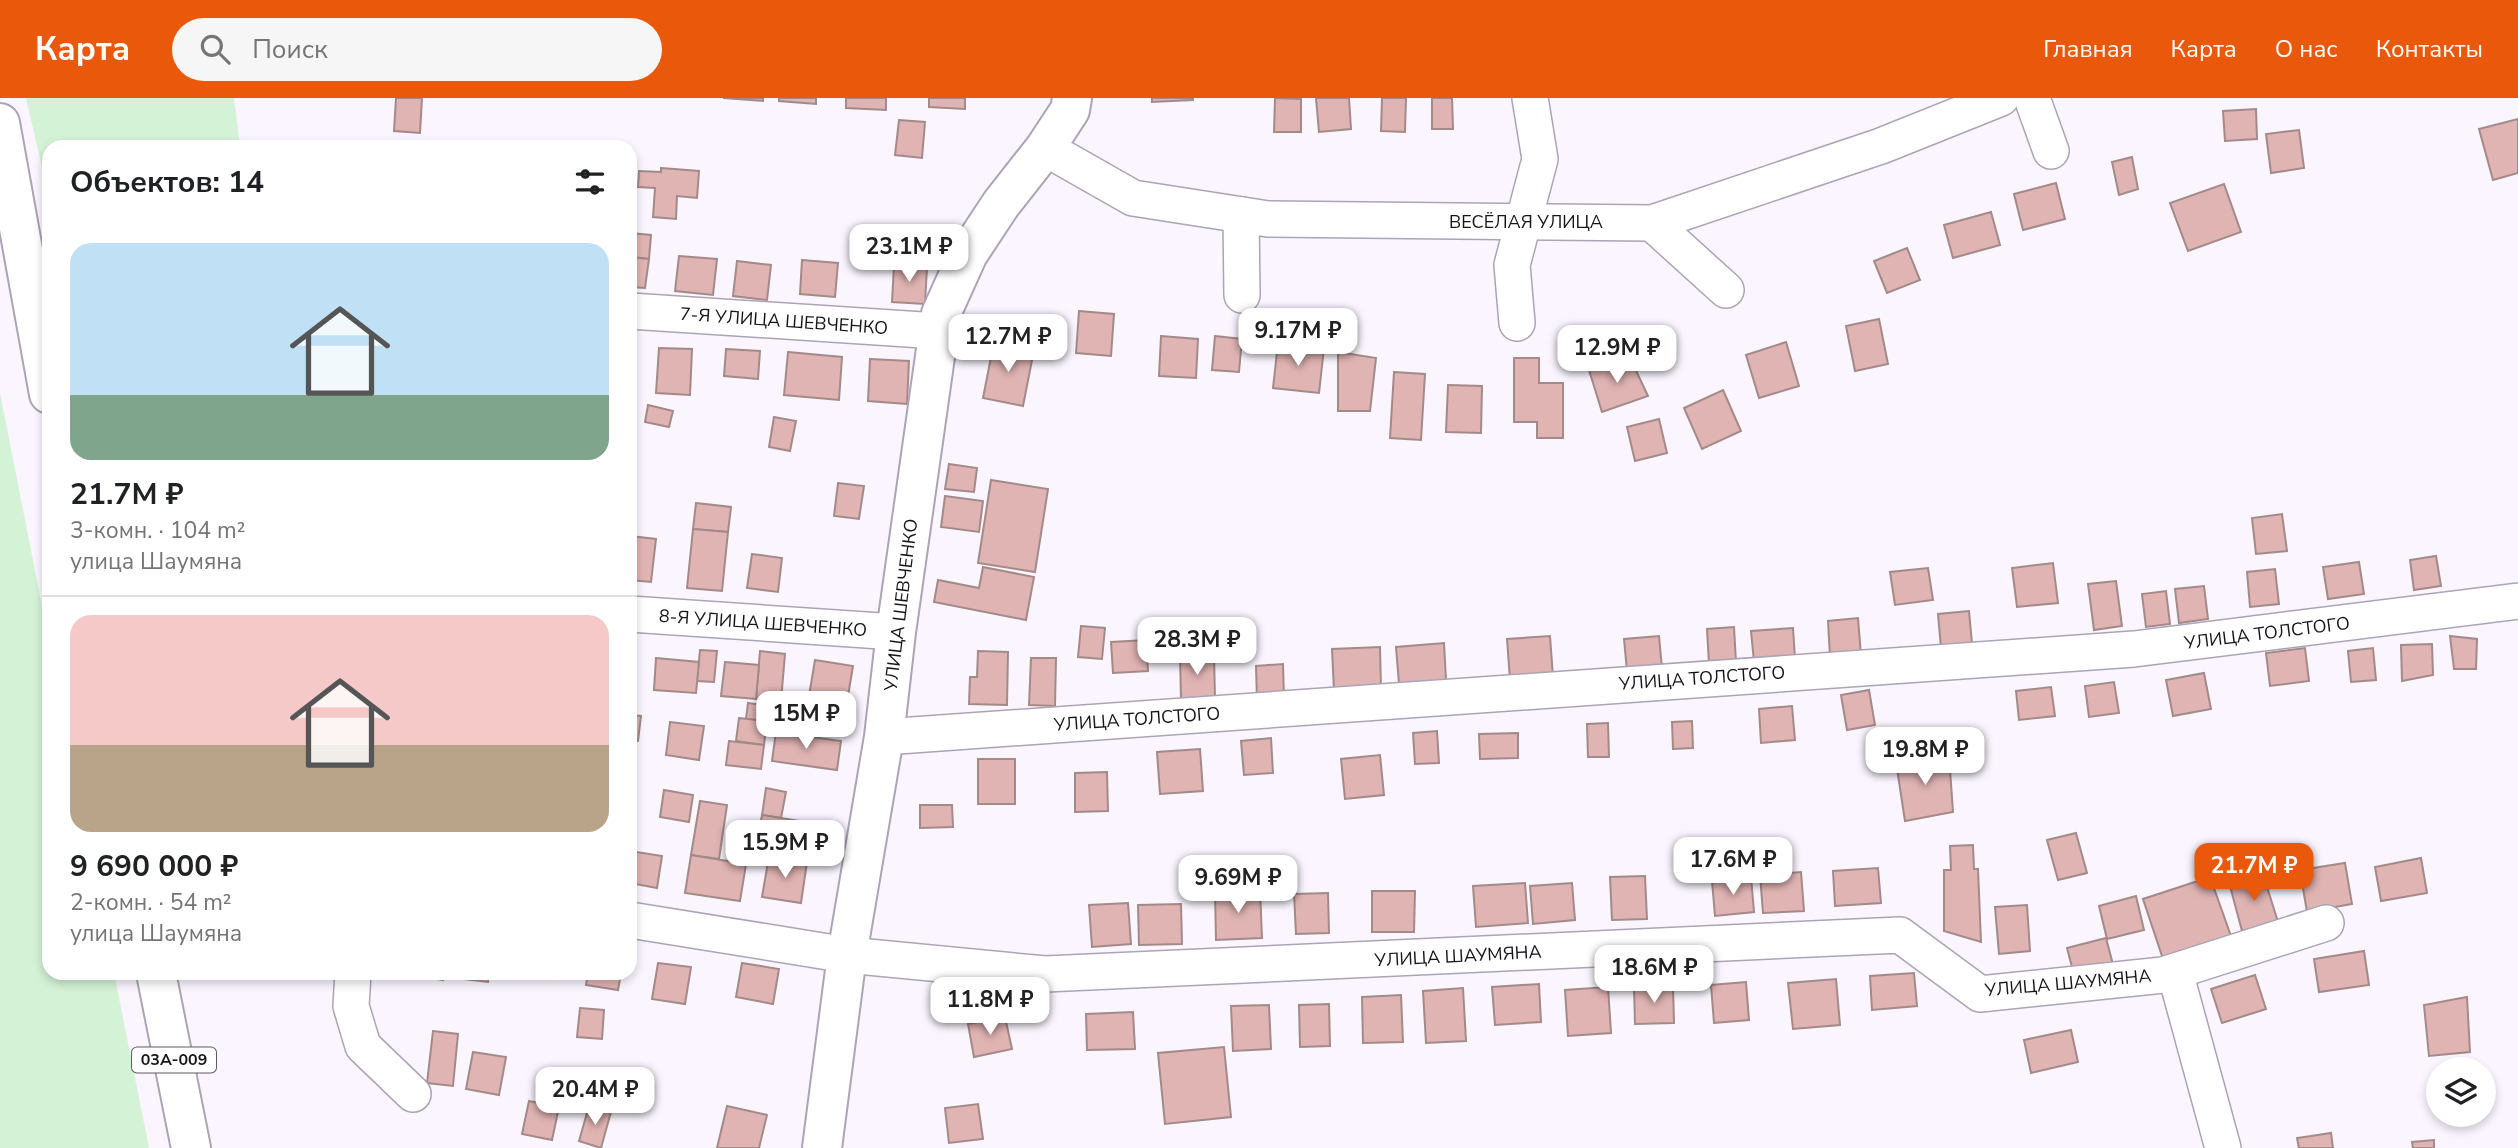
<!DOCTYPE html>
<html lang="ru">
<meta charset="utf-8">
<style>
:root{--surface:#fff;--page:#f6f6f6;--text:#202124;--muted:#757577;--line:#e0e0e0;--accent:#ea580c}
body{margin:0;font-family:"Nunito Sans",sans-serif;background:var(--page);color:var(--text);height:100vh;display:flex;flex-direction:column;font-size:26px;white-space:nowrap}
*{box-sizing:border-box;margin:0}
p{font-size:23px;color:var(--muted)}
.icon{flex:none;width:38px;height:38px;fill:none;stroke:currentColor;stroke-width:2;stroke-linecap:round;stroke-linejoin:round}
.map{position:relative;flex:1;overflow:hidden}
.sheet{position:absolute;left:42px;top:42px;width:595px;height:840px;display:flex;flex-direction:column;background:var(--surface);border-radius:21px;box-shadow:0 4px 10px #0003}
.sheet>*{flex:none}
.controls{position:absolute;left:2426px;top:959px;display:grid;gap:14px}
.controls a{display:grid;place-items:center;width:70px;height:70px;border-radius:50%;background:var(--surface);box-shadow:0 4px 10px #0003;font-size:35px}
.price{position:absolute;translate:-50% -60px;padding:0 16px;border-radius:14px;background:#fff;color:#222;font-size:23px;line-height:46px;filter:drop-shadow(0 2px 4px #0008)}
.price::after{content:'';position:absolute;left:50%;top:42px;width:21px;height:16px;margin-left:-10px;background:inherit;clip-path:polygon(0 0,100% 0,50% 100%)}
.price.selected{background:var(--accent);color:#fff}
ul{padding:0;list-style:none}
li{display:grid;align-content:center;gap:14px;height:371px;padding:0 28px}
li+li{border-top:2px solid var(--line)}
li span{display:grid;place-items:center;height:217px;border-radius:21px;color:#555}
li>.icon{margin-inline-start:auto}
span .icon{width:126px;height:126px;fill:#fffc;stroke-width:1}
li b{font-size:30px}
h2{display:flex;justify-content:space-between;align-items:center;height:84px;padding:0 28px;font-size:30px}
header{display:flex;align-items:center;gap:42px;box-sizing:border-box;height:98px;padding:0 35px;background:var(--accent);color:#fff}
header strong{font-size:33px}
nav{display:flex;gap:38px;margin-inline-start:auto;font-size:24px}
.search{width:490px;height:63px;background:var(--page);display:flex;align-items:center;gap:18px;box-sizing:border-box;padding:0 24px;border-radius:38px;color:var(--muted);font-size:26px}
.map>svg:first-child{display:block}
</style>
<header>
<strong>Карта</strong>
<div class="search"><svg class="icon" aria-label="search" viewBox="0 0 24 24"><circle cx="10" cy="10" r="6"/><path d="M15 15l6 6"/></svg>Поиск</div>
<nav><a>Главная</a><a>Карта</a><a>О нас</a><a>Контакты</a></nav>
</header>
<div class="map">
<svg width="2518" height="1050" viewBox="0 0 2518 1050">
<rect width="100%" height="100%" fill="#faf5fe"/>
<g fill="#d4f2d5">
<polygon points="26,0 234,0 240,49 49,49 49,100"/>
<polygon points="0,295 49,544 49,875 114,875 149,1050 0,1050"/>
</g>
<g fill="#e0b4b3" stroke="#a38a89" stroke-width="2">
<polygon points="396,0 422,0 420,35 394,33"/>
<polygon points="723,0 763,0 763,3"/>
<polygon points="779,0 816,0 816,6 779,3"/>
<polygon points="846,0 886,0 886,12 846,10"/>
<polygon points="929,0 965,0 965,11 929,9"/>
<polygon points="1152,0 1193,0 1193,2 1152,4"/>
<polygon points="1275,0 1301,1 1301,34 1274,34"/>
<polygon points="1316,0 1349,0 1351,31 1319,34"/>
<polygon points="1382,0 1406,0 1405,34 1381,33"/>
<polygon points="1432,0 1452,0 1453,31 1432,31"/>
<polygon points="2256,11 2257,41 2225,43 2223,13"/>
<polygon points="2518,21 2518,75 2493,82 2479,31"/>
<polygon points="899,22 925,24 922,60 895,57"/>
<polygon points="2299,32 2304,70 2271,75 2266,36"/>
<polygon points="2132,59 2138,91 2119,97 2112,64"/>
<polygon points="661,70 699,73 697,100 677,98 676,121 653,119 655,90 638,89 639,73 661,74"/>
<polygon points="2056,85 2065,121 2023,132 2014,96"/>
<polygon points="2224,86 2241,134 2188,153 2170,105"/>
<polygon points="1991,114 2000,147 1953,160 1944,127"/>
<polygon points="630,135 651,137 649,161 630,159"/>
<polygon points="1907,150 1920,182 1887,195 1874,163"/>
<polygon points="679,158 717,161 713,197 675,193"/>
<polygon points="630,159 649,161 645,190 630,189"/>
<polygon points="802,162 838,165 835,199 800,196"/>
<polygon points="737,163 771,167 767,202 733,198"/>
<polygon points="894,167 927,169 925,206 892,204"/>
<polygon points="1079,213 1114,216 1111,258 1076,255"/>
<polygon points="1879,221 1888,266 1855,273 1846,228"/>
<polygon points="1161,238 1198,241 1196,280 1159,278"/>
<polygon points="1215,238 1242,241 1239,274 1212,272"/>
<polygon points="994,244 1034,252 1023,308 983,300"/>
<polygon points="1786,244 1799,288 1759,300 1746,257"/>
<polygon points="1278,245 1324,250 1319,295 1273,290"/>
<polygon points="659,250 692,251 690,297 656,295"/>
<polygon points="726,251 760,253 758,281 724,278"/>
<polygon points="788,254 842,259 839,302 784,297"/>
<polygon points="1338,254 1376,260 1370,313 1338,313"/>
<polygon points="1514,260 1539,260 1539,285 1563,285 1563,340 1537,340 1537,324 1514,324"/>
<polygon points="870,261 909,263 907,306 868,303"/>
<polygon points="1631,262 1648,298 1602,314 1589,272"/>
<polygon points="1394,274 1425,276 1421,342 1390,340"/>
<polygon points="1448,287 1482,288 1481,335 1446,334"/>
<polygon points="1723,292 1741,333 1702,351 1684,310"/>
<polygon points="648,307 673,313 669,329 645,324"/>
<polygon points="774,319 796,323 790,353 769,349"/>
<polygon points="1659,321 1667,355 1635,363 1627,329"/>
<polygon points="949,366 977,370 974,394 945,391"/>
<polygon points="991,382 1048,391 1035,474 978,465"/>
<polygon points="838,385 864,388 859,421 834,418"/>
<polygon points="945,398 983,403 979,434 941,429"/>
<polygon points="696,405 731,409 728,434 693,431"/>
<polygon points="2282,416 2287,453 2256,456 2252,420"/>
<polygon points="693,431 728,434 722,493 687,490"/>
<polygon points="630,438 656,441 651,484 630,482"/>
<polygon points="752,456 782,460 778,494 747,490"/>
<polygon points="2436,458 2441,488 2414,492 2410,462"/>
<polygon points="2359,464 2364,496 2328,501 2323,469"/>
<polygon points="2053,465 2058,505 2017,509 2012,470"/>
<polygon points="983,469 1034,479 1026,522 934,504 938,482 979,490"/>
<polygon points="1928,470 1933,502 1895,507 1890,474"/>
<polygon points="2275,471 2279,506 2250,509 2247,474"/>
<polygon points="2116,483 2122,528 2094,532 2088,486"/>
<polygon points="2204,488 2208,521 2179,525 2175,491"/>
<polygon points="2166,493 2170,526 2146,529 2142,496"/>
<polygon points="1969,513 1972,546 1941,550 1938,516"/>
<polygon points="1858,520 1861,557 1830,559 1828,523"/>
<polygon points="1081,528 1105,530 1102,561 1078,559"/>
<polygon points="1734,529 1736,564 1709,566 1707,531"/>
<polygon points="1793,530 1795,561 1754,564 1751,533"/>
<polygon points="1550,538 1553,579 1510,582 1507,541"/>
<polygon points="1659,538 1662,570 1627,573 1624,541"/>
<polygon points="2450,538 2477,541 2476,571 2454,571"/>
<polygon points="1146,542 1148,573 1113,575 1111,544"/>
<polygon points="1444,545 1446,582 1399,586 1396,549"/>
<polygon points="2432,546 2433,577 2402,583 2401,547"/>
<polygon points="1380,549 1381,591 1334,593 1332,551"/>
<polygon points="2305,550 2309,583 2270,588 2266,555"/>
<polygon points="2373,550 2376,582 2351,584 2348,553"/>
<polygon points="700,552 717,553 714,584 697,583"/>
<polygon points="760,553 785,556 781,603 756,601"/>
<polygon points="978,553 1008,554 1007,607 969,606 970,579 977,579"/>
<polygon points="1180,557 1214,557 1215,600 1181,601"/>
<polygon points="656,560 699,564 696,595 654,592"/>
<polygon points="1031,560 1056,560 1055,608 1029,607"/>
<polygon points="815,562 853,568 847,604 809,598"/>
<polygon points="725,564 759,567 756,601 721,598"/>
<polygon points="1283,566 1284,601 1257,602 1256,568"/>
<polygon points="2204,575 2211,611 2173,618 2166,582"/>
<polygon points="2114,584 2119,615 2089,619 2085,588"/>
<polygon points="2051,589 2055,618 2019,622 2016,593"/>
<polygon points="1869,592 1875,627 1847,632 1841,597"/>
<polygon points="801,597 847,604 843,630 797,623"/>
<polygon points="748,605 769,608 767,623 746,621"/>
<polygon points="1792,608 1795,642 1761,645 1759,611"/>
<polygon points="630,617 641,618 638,643 630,642"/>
<polygon points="739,620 767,623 764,647 736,643"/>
<polygon points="1692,623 1693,650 1673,651 1672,624"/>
<polygon points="670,624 704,628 699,662 666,657"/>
<polygon points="1608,625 1609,659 1588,659 1587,626"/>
<polygon points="1437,633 1439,665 1415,666 1413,635"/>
<polygon points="776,634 841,643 837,672 772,663"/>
<polygon points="1518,635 1518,660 1480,661 1479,636"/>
<polygon points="1271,640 1273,675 1244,677 1241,643"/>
<polygon points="729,643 764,647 761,671 726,667"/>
<polygon points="1200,651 1203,693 1160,696 1157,654"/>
<polygon points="1380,657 1384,697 1345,701 1341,661"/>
<polygon points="1949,658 1953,714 1905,723 1896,664"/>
<rect x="978" y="661" width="37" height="45"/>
<polygon points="630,663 636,664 632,696 630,696"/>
<polygon points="1107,674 1108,713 1075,714 1075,675"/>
<polygon points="766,690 786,694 781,720 762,717"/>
<polygon points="664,692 693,697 689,724 660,719"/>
<polygon points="700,703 727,707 719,761 691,757"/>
<polygon points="920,707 952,707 953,729 920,730"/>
<polygon points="762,717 825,727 821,752 794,748 792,762 778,759 780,744 758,740"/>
<polygon points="2076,735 2087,775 2058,782 2047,742"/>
<polygon points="1973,747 1974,771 1978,771 1981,844 1944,833 1944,772 1951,772 1950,748"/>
<polygon points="630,753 662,758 657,790 630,785"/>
<polygon points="691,757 746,766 740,803 685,795"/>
<polygon points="769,758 807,764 801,805 762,799"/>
<polygon points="2421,760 2427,795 2381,803 2375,769"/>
<polygon points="2345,765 2352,806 2307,814 2300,772"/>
<polygon points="1878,770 1881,805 1835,808 1833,773"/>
<polygon points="1801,774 1804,813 1763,815 1760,777"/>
<polygon points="2263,776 2278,824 2242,833 2230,788"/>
<polygon points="1645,778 1647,821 1612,822 1610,779"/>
<polygon points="1751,779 1754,814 1715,818 1712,783"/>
<polygon points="2210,779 2232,841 2164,864 2143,801"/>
<polygon points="1525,785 1528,825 1476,829 1473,788"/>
<polygon points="1572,785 1575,822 1533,826 1530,788"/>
<polygon points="1260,792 1262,840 1216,842 1215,793"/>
<polygon points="1372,793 1415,793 1414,834 1372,834"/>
<polygon points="1328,795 1329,835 1296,836 1294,796"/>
<polygon points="2136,798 2144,832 2107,841 2099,808"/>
<polygon points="1128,805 1131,846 1092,849 1089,807"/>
<polygon points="1181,806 1182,846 1139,847 1138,807"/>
<polygon points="2027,807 2030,853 1999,856 1995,809"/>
<polygon points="2106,840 2115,874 2076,884 2067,850"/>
<polygon points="2364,853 2369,887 2319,894 2314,861"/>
<polygon points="658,865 691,869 685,906 652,901"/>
<polygon points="742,865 779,871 773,906 736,899"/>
<polygon points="403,875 444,875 443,882"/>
<polygon points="455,875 489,875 488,884 454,880"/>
<polygon points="523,875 559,875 558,881"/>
<polygon points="588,875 621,875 618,892 586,887"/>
<polygon points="1914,875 1917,908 1872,912 1870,878"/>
<polygon points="2255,877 2266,911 2222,925 2211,891"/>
<polygon points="1836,881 1840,927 1793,931 1788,885"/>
<polygon points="1746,884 1749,922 1714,925 1711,887"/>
<polygon points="1539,886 1541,924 1495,927 1492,889"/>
<polygon points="1673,888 1674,925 1635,926 1634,889"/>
<polygon points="1608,889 1611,935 1568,938 1565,892"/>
<polygon points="1463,890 1466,943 1426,945 1423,893"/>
<polygon points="1401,897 1403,944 1363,945 1362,899"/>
<polygon points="2467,899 2470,954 2429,958 2424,907"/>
<polygon points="1329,906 1330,948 1300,949 1299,907"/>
<polygon points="1269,907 1271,951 1233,953 1231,908"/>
<polygon points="580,910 604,912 602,941 577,939"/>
<polygon points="1133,914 1135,951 1087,952 1086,916"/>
<polygon points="1005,919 1012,951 974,959 968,926"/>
<polygon points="2071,932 2078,964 2031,975 2024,942"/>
<polygon points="433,933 458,936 453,988 427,985"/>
<polygon points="1224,949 1231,1019 1165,1026 1158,955"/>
<polygon points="473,954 506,959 499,997 466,991"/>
<polygon points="529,1003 559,1009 552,1042 522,1036"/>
<polygon points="978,1006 983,1041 949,1045 945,1010"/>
<polygon points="589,1008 611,1014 601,1050 579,1043"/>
<polygon points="727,1008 767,1017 759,1050 717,1050"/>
<polygon points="2331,1035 2333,1050 2299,1050 2297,1040"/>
<polygon points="2434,1042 2434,1050 2413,1050 2412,1044"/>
</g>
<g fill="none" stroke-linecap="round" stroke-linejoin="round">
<g stroke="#ada3b7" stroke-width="38">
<g id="minor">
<polyline points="2032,0 2051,53"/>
<polyline points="1045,50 1133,100 1268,121 1652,125 1881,48 2001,0"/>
<polyline points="1241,117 1242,197"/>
<polyline points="1652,125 1726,192"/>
<polyline points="630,213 938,233"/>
<polyline points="1517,225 1512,167 1540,61 1530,0"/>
<polyline points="630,516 896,534"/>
<polyline points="884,639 2134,551 2518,503"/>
<polyline points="630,822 847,857 1045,876 1900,837 1980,896 2163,877 2326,825"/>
<polyline points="2175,874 2223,1050"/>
<polyline points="353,875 351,908 363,948 413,996"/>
</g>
</g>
<g stroke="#ada3b7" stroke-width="42">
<g id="major">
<polyline points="0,25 49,296"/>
<polyline points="156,875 191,1050"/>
<polyline points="822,1050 847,857 884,639 896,534 941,216 968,156 1001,106 1045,50 1070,12 1072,0"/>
</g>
</g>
<use href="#minor" stroke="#fff" stroke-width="35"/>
<use href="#major" stroke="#fff" stroke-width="38"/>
</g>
<g text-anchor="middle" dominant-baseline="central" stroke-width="5" stroke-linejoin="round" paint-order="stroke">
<rect fill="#fff" stroke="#5d5a5f" stroke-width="2" x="132" y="949.5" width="84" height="25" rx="5"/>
<g font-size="16" font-weight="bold" fill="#17131a">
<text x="174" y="962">03А-009</text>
</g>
<g font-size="18" fill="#17131a" stroke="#fff">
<text x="1526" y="124">ВЕСЁЛАЯ УЛИЦА</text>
<text transform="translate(784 223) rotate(4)">7-Я УЛИЦА ШЕВЧЕНКО</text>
<text transform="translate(901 507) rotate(-83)">УЛИЦА ШЕВЧЕНКО</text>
<text transform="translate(763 525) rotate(4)">8-Я УЛИЦА ШЕВЧЕНКО</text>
<text transform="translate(2267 535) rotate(-7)">УЛИЦА ТОЛСТОГО</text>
<text transform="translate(1702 580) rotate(-4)">УЛИЦА ТОЛСТОГО</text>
<text transform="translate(1137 621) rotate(-4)">УЛИЦА ТОЛСТОГО</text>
<text transform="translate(1458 858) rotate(-3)">УЛИЦА ШАУМЯНА</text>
<text transform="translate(2068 885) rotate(-5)">УЛИЦА ШАУМЯНА</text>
</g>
</g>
</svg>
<div class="controls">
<a><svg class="icon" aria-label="layers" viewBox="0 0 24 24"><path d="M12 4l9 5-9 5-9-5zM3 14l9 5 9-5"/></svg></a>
</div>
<b class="price" style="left:909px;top:186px">23.1M ₽</b>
<b class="price" style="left:1298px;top:270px">9.17M ₽</b>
<b class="price" style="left:1008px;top:276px">12.7M ₽</b>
<b class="price" style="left:1617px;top:287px">12.9M ₽</b>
<b class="price" style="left:1197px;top:579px">28.3M ₽</b>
<b class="price" style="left:806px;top:653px">15M ₽</b>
<b class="price" style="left:1925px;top:689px">19.8M ₽</b>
<b class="price" style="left:785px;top:782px">15.9M ₽</b>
<b class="price" style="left:1733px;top:799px">17.6M ₽</b>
<b class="price selected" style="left:2254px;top:805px">21.7M ₽</b>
<b class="price" style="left:1238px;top:817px">9.69M ₽</b>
<b class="price" style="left:1654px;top:907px">18.6M ₽</b>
<b class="price" style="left:990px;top:939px">11.8M ₽</b>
<b class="price" style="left:595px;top:1029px">20.4M ₽</b>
<section class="sheet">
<h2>Объектов: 14<svg class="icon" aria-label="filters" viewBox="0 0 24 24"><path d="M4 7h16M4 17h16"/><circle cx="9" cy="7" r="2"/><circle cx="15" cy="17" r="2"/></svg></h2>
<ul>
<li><span style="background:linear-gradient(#bfe0f5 70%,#7fa58c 0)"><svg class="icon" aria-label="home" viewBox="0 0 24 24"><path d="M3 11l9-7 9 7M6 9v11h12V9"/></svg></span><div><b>21.7M ₽</b><p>3-комн. · 104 m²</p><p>улица Шаумяна</p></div></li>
<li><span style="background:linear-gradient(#f6c9c9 60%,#b9a48a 0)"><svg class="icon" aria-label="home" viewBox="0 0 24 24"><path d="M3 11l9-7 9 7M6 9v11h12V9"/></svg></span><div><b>9 690 000 ₽</b><p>2-комн. · 54 m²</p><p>улица Шаумяна</p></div></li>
</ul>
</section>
</div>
